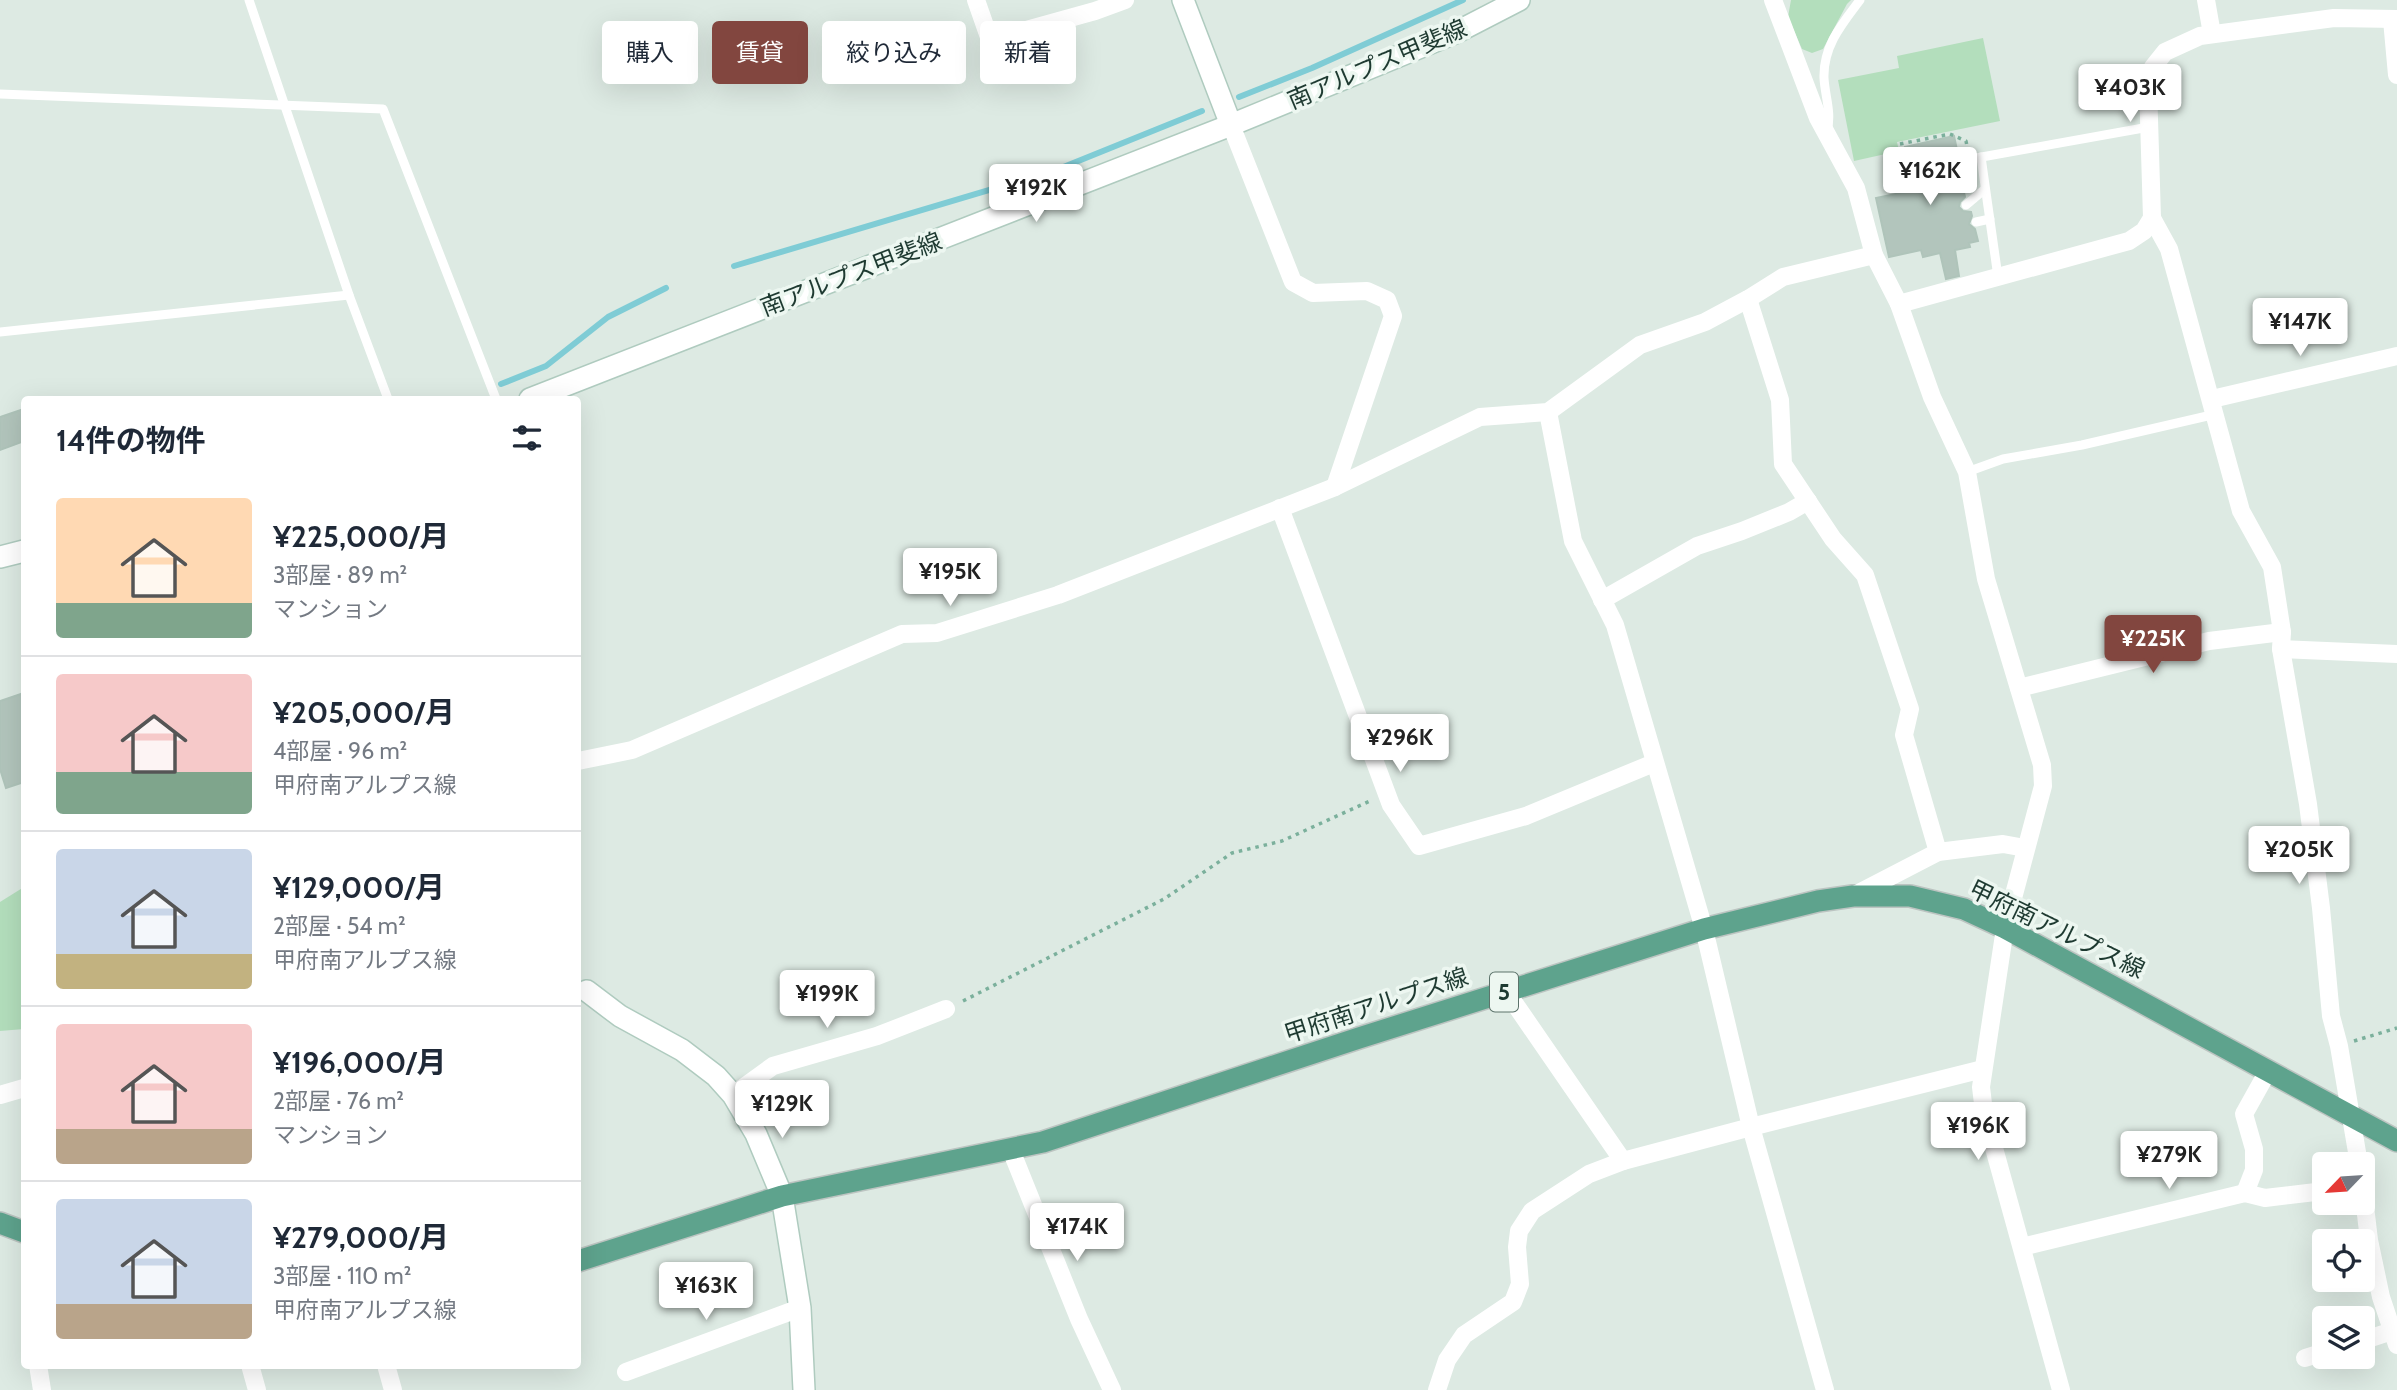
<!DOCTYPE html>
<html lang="ja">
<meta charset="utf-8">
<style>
:root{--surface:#fff;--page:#f2f2f3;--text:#1f2937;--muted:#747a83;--line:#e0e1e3;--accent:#82463f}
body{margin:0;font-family:Cabin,"Noto Sans JP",sans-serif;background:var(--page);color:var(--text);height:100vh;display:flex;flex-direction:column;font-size:26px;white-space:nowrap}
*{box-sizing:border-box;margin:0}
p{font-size:23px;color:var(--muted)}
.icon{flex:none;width:38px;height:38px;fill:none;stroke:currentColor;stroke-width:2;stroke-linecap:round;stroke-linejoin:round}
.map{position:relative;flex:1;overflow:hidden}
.details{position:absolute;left:21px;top:396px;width:560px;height:973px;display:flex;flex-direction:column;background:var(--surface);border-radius:7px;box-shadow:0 7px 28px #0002}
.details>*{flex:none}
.top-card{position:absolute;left:602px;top:21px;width:665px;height:63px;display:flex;gap:14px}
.needle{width:46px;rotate:245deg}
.fabs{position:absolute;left:2312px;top:1152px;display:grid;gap:14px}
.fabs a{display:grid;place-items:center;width:63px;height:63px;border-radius:7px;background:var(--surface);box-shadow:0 7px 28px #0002;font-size:35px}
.price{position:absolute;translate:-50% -60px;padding:0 16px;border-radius:7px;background:#fff;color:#222;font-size:23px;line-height:46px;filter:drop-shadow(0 2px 4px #0008)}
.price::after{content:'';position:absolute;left:50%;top:42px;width:21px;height:16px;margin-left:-10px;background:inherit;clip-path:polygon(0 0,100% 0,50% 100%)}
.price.active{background:var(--accent);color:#fff}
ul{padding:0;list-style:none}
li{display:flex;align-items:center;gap:21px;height:175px;padding:0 35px}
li+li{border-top:2px solid var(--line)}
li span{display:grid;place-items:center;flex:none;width:196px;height:140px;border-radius:7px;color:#555}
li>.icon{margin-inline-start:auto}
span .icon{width:84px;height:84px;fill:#fffc;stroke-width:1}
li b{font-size:30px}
h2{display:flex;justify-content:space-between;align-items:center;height:84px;padding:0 35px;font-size:30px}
.chip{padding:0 24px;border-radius:7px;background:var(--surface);box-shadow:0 7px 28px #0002;font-size:24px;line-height:63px}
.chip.active{background:var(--accent);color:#fff}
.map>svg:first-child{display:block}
</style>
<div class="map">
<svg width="2397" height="1390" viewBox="0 0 2397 1390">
<rect width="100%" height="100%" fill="#ddeae3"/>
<g fill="#b3debc">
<polygon points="1791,0 1851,0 1847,4 1823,49 1812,53 1802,49 1788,17"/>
<polygon points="1983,38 2000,121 1897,142 1899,151 1854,161 1838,80 1899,68 1897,56"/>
<polygon points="24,887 24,1029 0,1031 0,902"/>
</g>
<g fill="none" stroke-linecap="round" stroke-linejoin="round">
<g stroke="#7fccd5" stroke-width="6">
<polyline points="1239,97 1312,68 1463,0"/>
<polyline points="734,266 1056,170 1202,111"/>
<polyline points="501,384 546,366 608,317 666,288"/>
</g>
</g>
<g fill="#b2c5bc" stroke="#afc4ba" stroke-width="2">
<polygon points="1954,136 1957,150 1961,149 1962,154 1959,157 1958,162 1965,167 1967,174 1960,175 1965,197 1960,202 1959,207 1963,211 1971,212 1972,216 1969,224 1975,229 1978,241 1969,243 1970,247 1955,250 1959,276 1946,279 1940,253 1923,257 1921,250 1889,257 1876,198 1915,190 1905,147"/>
<polygon points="24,409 24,441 0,450 0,417"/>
<polygon points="24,693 24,782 6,788 0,769 0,701"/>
</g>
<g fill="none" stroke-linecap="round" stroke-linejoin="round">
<g stroke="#afcbbf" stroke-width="24">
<g id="secondary">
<polyline points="1183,0 1231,125"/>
<polyline points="530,399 1231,125 1455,33 1519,0"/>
<polyline points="0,557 24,551"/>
<polyline points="587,991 620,1016 682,1050 716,1076 733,1095 756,1134 782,1196 800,1308 804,1390"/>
</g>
</g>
<g stroke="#bcc4c1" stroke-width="24">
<g id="primary">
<polyline points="0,1223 24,1232"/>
<polyline points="578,1261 782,1196 1043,1142 1359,1038 1704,929 1818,901 1853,896 1910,896 1964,909 2005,928 2397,1141"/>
</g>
</g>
<g stroke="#7bb09c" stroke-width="3.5" stroke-dasharray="3.5 5" stroke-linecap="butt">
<polyline points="1900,144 1950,134 1966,141 1967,146"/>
<polyline points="963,1001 1164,899 1232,853 1282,841 1372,800"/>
<polyline points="2354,1041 2397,1028"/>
</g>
<g stroke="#fff" stroke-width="9">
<polyline points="249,0 349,295 388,399"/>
<polyline points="0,94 383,109 496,399"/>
<path d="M1827 132C1832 112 1825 97 1824 78 1823 46 1842 24 1860 0"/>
<polyline points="1981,157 1998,277"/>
<polyline points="1965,160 2149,127"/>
<polyline points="1966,205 1985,189"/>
<polyline points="1976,222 1990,219"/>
<polyline points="0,332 349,295"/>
<polyline points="1967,472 2003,459 2082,445 2216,414"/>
</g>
<g stroke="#fff" stroke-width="18">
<polyline points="976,0 990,40 1095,11 1125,0"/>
<polyline points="1773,0 1818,118 1856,188 1874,255 1899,304 1932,397 1967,472 1986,579 2042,765 2043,786 2005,928 1981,1087 1984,1112 2061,1390"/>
<polyline points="2206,0 2212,34"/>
<polyline points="2392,20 2397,75"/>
<polyline points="1231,125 1293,282 1313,293 1367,291 1387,300 1393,316 1335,487"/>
<polyline points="2152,218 2169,249 2241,511 2272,567 2282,632 2281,649 2308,804 2321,908 2331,1016 2339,1046 2359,1164"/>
<polyline points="1748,299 1780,400 1783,464 1833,539 1865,575 1910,709 1904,735 1938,852"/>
<polyline points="1899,304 2129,241 2144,231 2152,218 2148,86 2153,67 2165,52 2200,36 2334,18 2397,19"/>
<polyline points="2212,399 2397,356"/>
<polyline points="1548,412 1573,541 1615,625 1704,929 1751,1127 1825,1390"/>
<polyline points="1280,508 1391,805 1419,846 1526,816 1654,763"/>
<polyline points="1602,600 1697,546 1742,531 1789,512 1808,501"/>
<polyline points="2281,649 2397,654"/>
<polyline points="2019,688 2209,641 2282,632"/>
<polyline points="578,761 632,750 902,634 937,633 1058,595 1335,487 1480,417 1548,412 1640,345 1705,322 1748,299 1783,277 1874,255"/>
<polyline points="1853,896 1938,852 2003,844 2025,848"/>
<polyline points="1506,991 1623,1161"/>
<polyline points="0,1095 24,1088"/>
<polyline points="733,1095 773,1066 877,1036 946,1009"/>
<polyline points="1011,1150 1079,1319 1112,1390"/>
<polyline points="2362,1181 2369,1240 2381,1297 2397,1345"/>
<polyline points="2245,1193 2254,1170 2254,1149 2244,1114 2268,1071"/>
<polyline points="2022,1247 2245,1193 2265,1198 2324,1191"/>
<polyline points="2362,1341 2392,1331"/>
<polyline points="2305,1358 2324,1352"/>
<polyline points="38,1365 42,1390"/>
<polyline points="250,1365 257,1390"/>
<polyline points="386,1365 393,1390"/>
<polyline points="626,1372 800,1308"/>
<polyline points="1437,1390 1447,1360 1464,1335 1513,1302 1520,1284 1517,1247 1519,1231 1532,1211 1589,1174 1623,1161 1751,1127 1983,1069"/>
</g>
<use href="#secondary" stroke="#fff" stroke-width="21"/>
<use href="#primary" stroke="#5ea38d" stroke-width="21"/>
</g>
<g text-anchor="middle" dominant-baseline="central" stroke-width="7" stroke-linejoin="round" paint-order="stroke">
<rect fill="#edf7f1" stroke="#5c736b" stroke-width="2" x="1490" y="972.5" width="28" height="39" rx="5"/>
<g font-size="23" font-weight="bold" fill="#1e3a31">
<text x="1504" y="992">5</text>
</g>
<g font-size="24" fill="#1e3a31" stroke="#edf7f1">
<text transform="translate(1377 64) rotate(-23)">南アルプス甲斐線</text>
<text transform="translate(851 274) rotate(-21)">南アルプス甲斐線</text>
<text transform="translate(2057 929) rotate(26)">甲府南アルプス線</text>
<text transform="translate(1376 1005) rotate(-18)">甲府南アルプス線</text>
</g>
</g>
</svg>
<div class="fabs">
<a><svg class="needle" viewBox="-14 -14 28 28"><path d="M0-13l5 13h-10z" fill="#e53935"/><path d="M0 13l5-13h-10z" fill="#747a83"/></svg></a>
<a><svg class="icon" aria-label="locate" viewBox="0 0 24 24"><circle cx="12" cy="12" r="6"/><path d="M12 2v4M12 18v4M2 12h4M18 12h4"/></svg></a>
<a><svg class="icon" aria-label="layers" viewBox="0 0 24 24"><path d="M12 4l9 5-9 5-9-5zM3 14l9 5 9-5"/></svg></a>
</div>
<b class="price" style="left:2130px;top:124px">¥403K</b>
<b class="price" style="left:1930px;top:207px">¥162K</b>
<b class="price" style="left:1036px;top:224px">¥192K</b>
<b class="price" style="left:2300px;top:358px">¥147K</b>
<b class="price" style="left:950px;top:608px">¥195K</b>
<b class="price active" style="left:2153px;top:675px">¥225K</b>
<b class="price" style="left:1400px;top:774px">¥296K</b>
<b class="price" style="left:2299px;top:886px">¥205K</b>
<b class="price" style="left:827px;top:1030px">¥199K</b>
<b class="price" style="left:782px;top:1140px">¥129K</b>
<b class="price" style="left:1978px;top:1162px">¥196K</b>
<b class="price" style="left:2169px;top:1191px">¥279K</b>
<b class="price" style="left:1077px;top:1263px">¥174K</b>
<b class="price" style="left:706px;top:1322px">¥163K</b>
<div class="top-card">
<a class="chip">購入</a>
<a class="chip active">賃貸</a>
<a class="chip">絞り込み</a>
<a class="chip">新着</a>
</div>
<section class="details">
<h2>14件の物件<svg class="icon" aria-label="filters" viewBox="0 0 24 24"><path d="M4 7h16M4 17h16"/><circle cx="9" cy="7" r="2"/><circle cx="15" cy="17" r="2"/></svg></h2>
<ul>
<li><span style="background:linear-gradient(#ffd9b3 75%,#7fa58c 0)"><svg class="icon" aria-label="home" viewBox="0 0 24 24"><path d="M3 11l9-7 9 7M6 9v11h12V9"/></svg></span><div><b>¥225,000/月</b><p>3部屋 · 89 m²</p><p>マンション</p></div></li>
<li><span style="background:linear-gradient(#f6c9c9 70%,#7fa58c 0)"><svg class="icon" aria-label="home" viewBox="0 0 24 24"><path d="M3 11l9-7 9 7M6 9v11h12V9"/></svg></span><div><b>¥205,000/月</b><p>4部屋 · 96 m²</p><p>甲府南アルプス線</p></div></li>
<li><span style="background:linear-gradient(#c9d6e8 75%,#c2b280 0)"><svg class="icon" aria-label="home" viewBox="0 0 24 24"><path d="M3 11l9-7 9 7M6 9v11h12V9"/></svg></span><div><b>¥129,000/月</b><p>2部屋 · 54 m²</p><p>甲府南アルプス線</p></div></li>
<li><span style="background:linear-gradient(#f6c9c9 75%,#b9a48a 0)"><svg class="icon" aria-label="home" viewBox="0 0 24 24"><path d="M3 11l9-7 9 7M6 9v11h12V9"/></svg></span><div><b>¥196,000/月</b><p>2部屋 · 76 m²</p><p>マンション</p></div></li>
<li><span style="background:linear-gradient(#c9d6e8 75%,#b9a48a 0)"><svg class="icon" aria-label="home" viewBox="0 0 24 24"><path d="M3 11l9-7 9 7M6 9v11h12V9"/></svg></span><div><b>¥279,000/月</b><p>3部屋 · 110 m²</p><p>甲府南アルプス線</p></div></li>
</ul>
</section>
</div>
